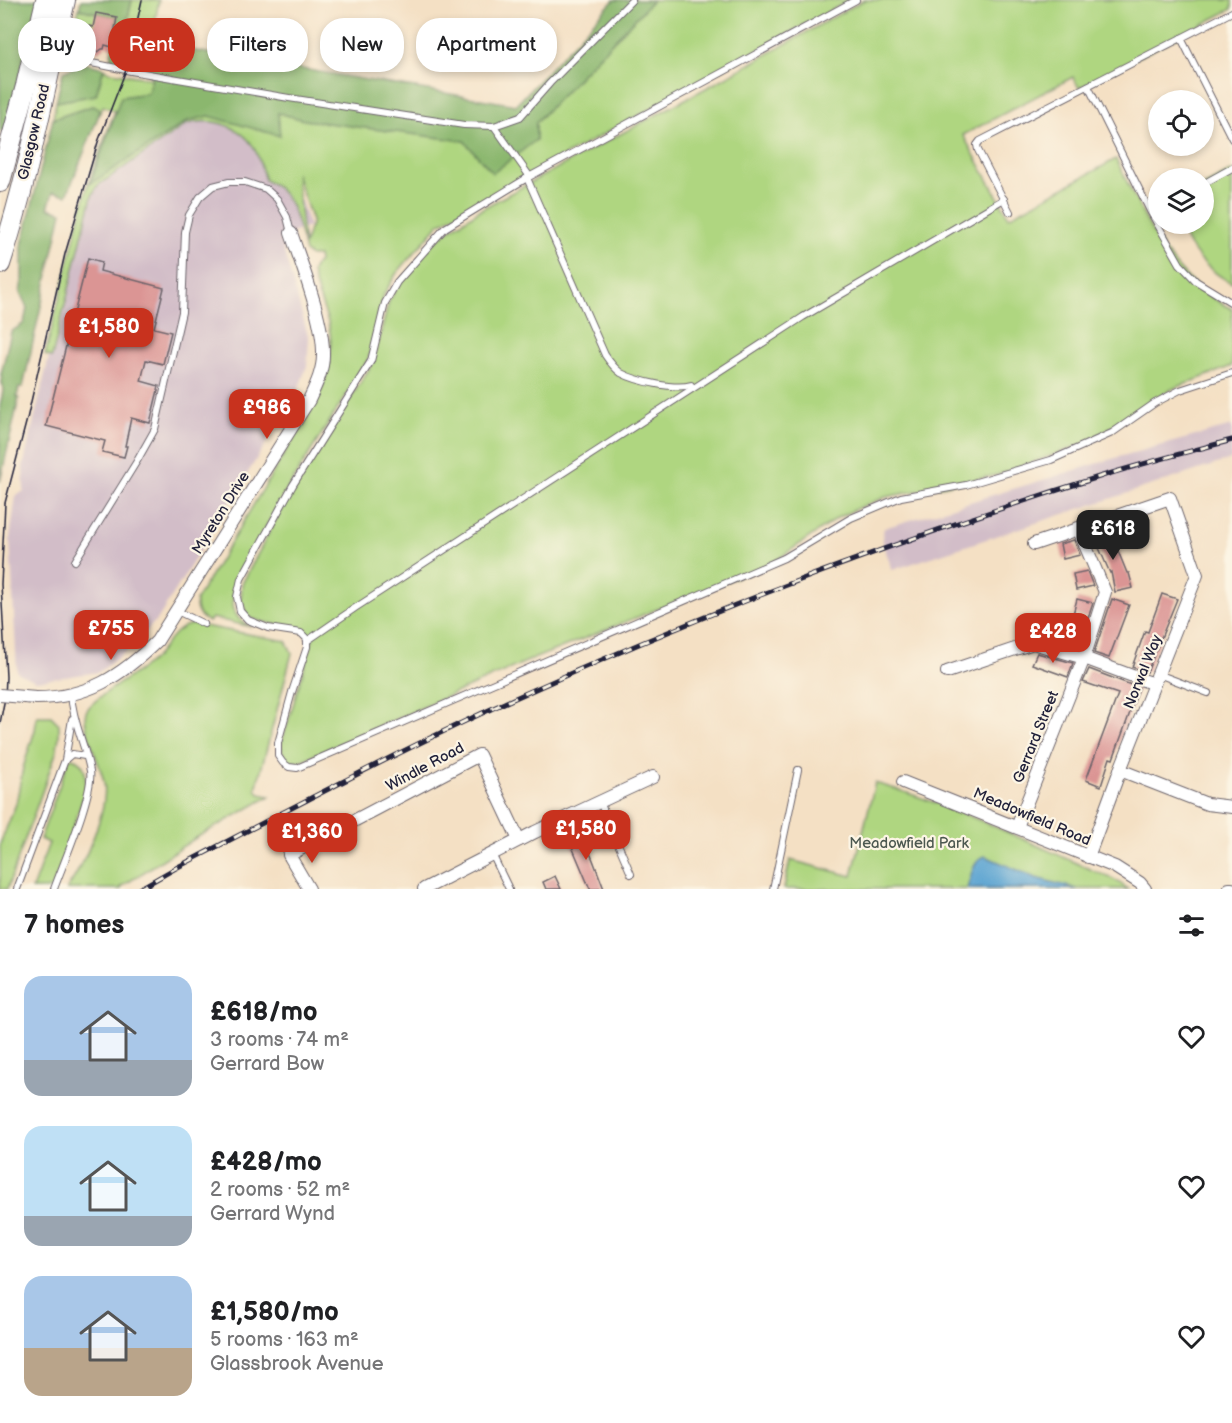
<!DOCTYPE html>
<meta charset="utf-8">
<style>
:root{--surface:#fff;--page:#f2f2f2;--text:#202124;--muted:#757577;--accent:#c8321e}
body{margin:0;font-family:"Balsamiq Sans",sans-serif;background:var(--page);color:var(--text);height:100vh;display:flex;flex-direction:column;font-size:22px;white-space:nowrap}
*{box-sizing:border-box;margin:0}
p{font-size:20px;color:var(--muted)}
.icon{flex:none;width:33px;height:33px;fill:none;stroke:currentColor;stroke-width:2;stroke-linecap:round;stroke-linejoin:round}
.map{position:relative;height:889px;overflow:hidden}
.panel{display:flex;flex-direction:column;background:var(--surface);flex:1}
.panel>*{flex:none}
.banner{position:absolute;left:18px;top:18px;width:600px;height:54px;display:flex;gap:12px}
.tools{position:absolute;left:1148px;top:90px;display:grid;gap:12px}
.tools a{display:grid;place-items:center;width:66px;height:66px;border-radius:50%;background:var(--surface);box-shadow:0 3px 9px #0003;font-size:30px}
.price{position:absolute;translate:-50% -51px;padding:0 14px;border-radius:12px;background:var(--accent);color:#fff;font-size:20px;line-height:39px;filter:drop-shadow(0 2px 3px #0008)}
.price::after{content:'';position:absolute;left:50%;top:36px;width:18px;height:14px;margin-left:-9px;background:inherit;clip-path:polygon(0 0,100% 0,50% 100%)}
.price.current{background:#222;color:#fff}
ul{padding:0;list-style:none}
li{display:flex;align-items:center;gap:18px;height:150px;padding:0 24px}
li span{display:grid;place-items:center;flex:none;width:168px;height:120px;border-radius:18px;color:#555}
li>.icon{margin-inline-start:auto}
span .icon{width:72px;height:72px;fill:#fffc;stroke-width:1}
li b{font-size:26px}
h2{display:flex;justify-content:space-between;align-items:center;height:72px;padding:0 24px;font-size:26px}
.tag{padding:0 21px;border-radius:24px;background:var(--surface);box-shadow:0 3px 9px #0003;font-size:21px;line-height:54px}
.tag.current{background:var(--accent);color:#fff}
.map>svg:first-child{display:block}
</style>
<div class="map">
<svg width="1232" height="889" viewBox="0 0 1232 889">
<rect width="100%" height="100%" fill="#fcf5e5"/>
<filter id="ink" filterUnits="userSpaceOnUse"><feTurbulence type="fractalNoise" baseFrequency=".0167" numOctaves="2"/><feDisplacementMap in="SourceGraphic" scale="12" xChannelSelector="R" yChannelSelector="G"/><feConvolveMatrix kernelMatrix="1 2 1 2 8 2 1 2 1" color-interpolation-filters="sRGB"/></filter>
<filter id="wash" filterUnits="userSpaceOnUse"><feTurbulence type="fractalNoise" baseFrequency=".008" numOctaves="4" result="noise"/><feDisplacementMap in="SourceGraphic" scale="24" xChannelSelector="R" yChannelSelector="G"/><feGaussianBlur stdDeviation="1.35" result="paint"/><feColorMatrix in="noise" values="0 0 0 0 0 0 0 0 0 0 0 0 0 0 0 0 0 1.4 0 .05"/><feComposite in="paint" operator="in"/></filter>
<g filter="url(#wash)">
<rect width="100%" height="100%" fill="#f4e0c4"/>
<g fill="#d2bdc8">
<polygon points="209,116 280,136 309,226 280,238 309,339 307,366 297,393 159,617 133,646 99,672 36,681 17,672 10,538 16,496 24,491 23,467 90,184 188,121"/>
<polygon points="1232,426 1232,459 892,570 882,539 884,528 1122,456"/>
</g>
<g fill="#afd680" stroke="#687c5e" stroke-width="1.5" fill-rule="evenodd">
<polygon points="132,0 159,0 153,32 144,65 145,68 118,62"/>
<path d="M653 0H850L439 224 396 274 384 294 369 357 363 368 286 491 236 580C231 601 229 618 252 627L212 618 209 622C199 617 195 612 196 600L312 408C327 380 336 354 328 322 323 305 315 289 312 272L314 267 319 262 318 256H311L305 252C298 225 294 192 265 180 262 171 260 161 256 152 244 126 213 117 187 124L97 186 92 196 52 357 45 355 88 184 115 111 103 106 98 117 99 109 92 106 53 119 56 102 96 94 104 68 107 71 129 75 536 140V122ZM296 173 312 221 304 246V245Z"/>
<path d="M864 0H1232V9L1079 88 1073 77 963 135 1009 217 1116 159C1147 221 1166 276 1232 309V366L1170 390 1086 443 997 475 886 497 858 508 839 517 772 563 528 661 298 762C285 764 283 755 281 745L313 639C301 624 266 626 248 617L241 600 242 584 289 495 373 363 389 301 400 282 430 246 449 230 483 208 721 80Z"/>
<polygon points="79,9 96,13 97,28 89,26 85,44 71,42"/>
<path d="M1232 171V283C1207 271 1189 248 1177 224H1203V186Z"/>
<path d="M193 624 286 641 292 653 256 789 259 794 270 796 194 839 121 887 122 889H67C83 866 109 810 104 782 101 765 81 726 86 712 90 699 140 672 154 659 167 646 173 627 193 624Z"/>
<polygon points="37,716 51,716 59,724 59,737 56,753 7,889 0,889 0,844 16,804 23,768 35,730"/>
<path d="M72 758C88 762 86 779 85 792L52 889H32L49 843 40 839 69 759Z"/>
<path d="M875 783C957 806 1036 846 1115 880L1128 889H784L790 860 852 876Z"/>
</g>
<g fill="#8bb76e" stroke="#566c54" stroke-width="1.5">
<polygon points="0,0 39,0 5,133 0,130"/>
<polygon points="81,0 132,0 118,62 110,61 117,17 79,9"/>
<polygon points="614,0 653,0 536,122 536,140 493,173 464,141 304,120 278,113 280,136 209,116 188,121 90,184 121,97 148,93 152,78 144,65 153,32 160,45 516,105"/>
<polygon points="89,64 104,68 96,95 56,102 63,72 80,65"/>
<polygon points="92,106 99,109 98,117 67,195 53,192 48,208 62,212 23,387 19,387 17,397 19,398 0,482 0,406 3,391 1,374 11,332 24,323 27,308 20,292 22,281 22,245 53,119"/>
</g>
<path fill="#5ca4d2" stroke="#3f6386" stroke-width="1.5" d="M985 856 1036 878 1077 889H967C971 877 972 861 985 856Z"/>
<g id="blocks">
<g fill="#db9594">
<polygon points="96,13 117,17 112,47 105,45 104,49 102,49 98,52 92,47 85,46 89,26 93,27"/>
<polygon points="88,258 102,262 100,271 164,288 154,328 171,332 163,364 146,360 141,381 159,386 150,423 131,418 125,446 127,446 124,457 102,452 105,441 46,426"/>
<polygon points="1111,529 1116,552 1118,551 1127,573 1129,573 1133,588 1115,592 1111,572 1110,573 1099,548 1097,548 1094,533"/>
<polygon points="1074,540 1080,555 1063,559 1060,544"/>
<polygon points="1087,571 1093,586 1076,590 1073,574"/>
<polygon points="1162,594 1177,599 1147,672 1132,667 1145,631 1148,632"/>
<polygon points="1077,599 1093,603 1088,618 1073,614"/>
<polygon points="1112,599 1129,605 1109,658 1094,653"/>
<polygon points="1046,621 1082,636 1079,648 1040,636"/>
<polygon points="1037,653 1073,663 1068,677 1032,664"/>
<polygon points="1089,669 1139,688 1113,759 1110,758 1101,786 1086,780 1118,694 1083,682"/>
<polygon points="581,832 593,860 604,889 590,889 568,837"/>
<polygon points="555,876 561,889 546,889 543,882"/>
</g>
</g>
</g>
<g filter="url(#ink)">
<use href="#blocks" fill-opacity="0" stroke="#6c646b" stroke-width="1.5"/>
<g fill="none" stroke-linecap="round" stroke-linejoin="round">
<g stroke="#6c646b" stroke-width="8">
<g id="lane">
<polyline points="856,0 527,178 445,228 397,282 385,303 371,361 293,485 241,579 237,597 240,611 248,620 268,628 301,633 307,639 307,647 292,692 278,743 278,756 283,763 289,767 297,768 784,558 851,518 901,497 966,485 1051,460 1112,433 1155,403 1180,390 1232,373"/>
<polyline points="1181,38 1232,139"/>
<polyline points="57,56 131,71 289,98 464,125 494,126 520,117 550,83 632,0"/>
<polyline points="1088,86 1150,211 1180,264 1196,281 1232,303"/>
<polyline points="494,126 528,174"/>
<path d="M527 178 605 355C609 361 614 368 621 373 636 381 675 390 691 385"/>
<polyline points="1203,184 1232,168"/>
<polyline points="1010,212 978,150 977,145 980,141 1232,12"/>
<polyline points="75,561 137,461 155,429 182,312 185,232 189,215 200,197 213,186 229,182 245,182 266,189 277,199 287,217 291,233"/>
<polyline points="177,611 204,624"/>
<polyline points="307,641 355,608 803,317 1004,199"/>
<polyline points="1158,674 1208,693"/>
<polyline points="66,759 72,754 85,756"/>
<polyline points="600,802 631,874"/>
<polyline points="492,854 509,889"/>
<polyline points="17,889 65,760 72,719"/>
<path d="M54 889C63 864 94 793 90 771 85 744 73 723 71 695"/>
<polyline points="773,889 798,770"/>
</g>
</g>
<g stroke="#6c646b" stroke-width="14">
<g id="street">
<polyline points="1034,544 1170,498 1197,575 1120,770 1088,857"/>
<polyline points="947,672 1033,643 1084,658 1154,684"/>
<path d="M36 698C88 698 121 676 157 641L309 400C316 385 323 371 323 355 324 322 302 266 291 233"/>
<polyline points="1120,770 1207,804 1232,807"/>
<polyline points="903,782 1115,867 1140,883 1145,889"/>
<polyline points="1017,827 1084,658 1105,592 1078,528"/>
<polyline points="309,889 289,855 479,755 519,840"/>
<polyline points="424,889 535,832 653,777"/>
<polyline points="1229,889 1232,889"/>
</g>
</g>
<g stroke="#6c646b" stroke-width="22">
<g id="primary">
<polyline points="0,182 26,86 46,0"/>
<path d="M0 264C28 178 45 88 65 0"/>
</g>
</g>
<use href="#lane" stroke="#fff" stroke-width="6"/>
<use href="#street" stroke="#fff" stroke-width="12"/>
<use href="#primary" stroke="#fff" stroke-width="20"/>
<polyline stroke="#22223b" stroke-width="1.5" points="0,723 5,698 6,677 1,584 5,503 27,419 65,254 98,142 126,70 142,0"/>
<g stroke="#22223b" stroke-width="5">
<path id="rail" d="M139 889 174 869C286 811 398 751 513 699 703 613 899 539 1099 477 1143 463 1188 452 1232 440"/>
</g>
<use href="#rail" stroke="#fcf5e5" stroke-width="3" stroke-dasharray="9" stroke-linecap="butt"/>
<g stroke="#6c646b" stroke-width="14" stroke-linecap="butt">
<polyline id="street-bridge" points="0,695 36,698"/>
</g>
<use href="#street-bridge" stroke="#fff" stroke-width="12"/>
</g>
</g>
<g text-anchor="middle" dominant-baseline="central" stroke-width="4.5" stroke-linejoin="round" paint-order="stroke">
<g font-size="15" fill="#22223b" stroke="#fcf5e5">
<text transform="translate(34 132) rotate(-77)">Glasgow Road</text>
<text transform="translate(221 513) rotate(-58)">Myreton Drive</text>
<text transform="translate(1143 672) rotate(-68)">Norwal Way</text>
<text transform="translate(1036 737) rotate(-68)">Gerrard Street</text>
<text transform="translate(425 767) rotate(-28)">Windle Road</text>
<text transform="translate(1032 817) rotate(23)">Meadowfield Road</text>
</g>
<g font-size="15" fill="#4c5850" stroke="#fcf5e5">
<text x="909" y="843">Meadowfield Park</text>
</g>
</g>
</svg>
<div class="tools">
<a><svg class="icon" aria-label="locate" viewBox="0 0 24 24"><circle cx="12" cy="12" r="6"/><path d="M12 2v4M12 18v4M2 12h4M18 12h4"/></svg></a>
<a><svg class="icon" aria-label="layers" viewBox="0 0 24 24"><path d="M12 4l9 5-9 5-9-5zM3 14l9 5 9-5"/></svg></a>
</div>
<b class="price" style="left:109px;top:359px">£1,580</b>
<b class="price" style="left:267px;top:440px">£986</b>
<b class="price current" style="left:1113px;top:561px">£618</b>
<b class="price" style="left:111px;top:661px">£755</b>
<b class="price" style="left:1053px;top:664px">£428</b>
<b class="price" style="left:586px;top:861px">£1,580</b>
<b class="price" style="left:312px;top:864px">£1,360</b>
<div class="banner">
<a class="tag">Buy</a>
<a class="tag current">Rent</a>
<a class="tag">Filters</a>
<a class="tag">New</a>
<a class="tag">Apartment</a>
</div>
</div>
<section class="panel">
<h2>7 homes<svg class="icon" aria-label="filters" viewBox="0 0 24 24"><path d="M4 7h16M4 17h16"/><circle cx="9" cy="7" r="2"/><circle cx="15" cy="17" r="2"/></svg></h2>
<ul>
<li><span style="background:linear-gradient(#a9c7e8 70%,#9aa5b1 0)"><svg class="icon" aria-label="home" viewBox="0 0 24 24"><path d="M3 11l9-7 9 7M6 9v11h12V9"/></svg></span><div><b>£618/mo</b><p>3 rooms · 74 m²</p><p>Gerrard Bow</p></div><svg class="icon" aria-label="heart" viewBox="0 0 24 24"><path d="M12 20l-8-8c-3-5 5-10 8-4 3-6 11-1 8 4z"/></svg></li>
<li><span style="background:linear-gradient(#bfe0f5 75%,#9aa5b1 0)"><svg class="icon" aria-label="home" viewBox="0 0 24 24"><path d="M3 11l9-7 9 7M6 9v11h12V9"/></svg></span><div><b>£428/mo</b><p>2 rooms · 52 m²</p><p>Gerrard Wynd</p></div><svg class="icon" aria-label="heart" viewBox="0 0 24 24"><path d="M12 20l-8-8c-3-5 5-10 8-4 3-6 11-1 8 4z"/></svg></li>
<li><span style="background:linear-gradient(#a9c7e8 60%,#b9a48a 0)"><svg class="icon" aria-label="home" viewBox="0 0 24 24"><path d="M3 11l9-7 9 7M6 9v11h12V9"/></svg></span><div><b>£1,580/mo</b><p>5 rooms · 163 m²</p><p>Glassbrook Avenue</p></div><svg class="icon" aria-label="heart" viewBox="0 0 24 24"><path d="M12 20l-8-8c-3-5 5-10 8-4 3-6 11-1 8 4z"/></svg></li>
</ul>
</section>
